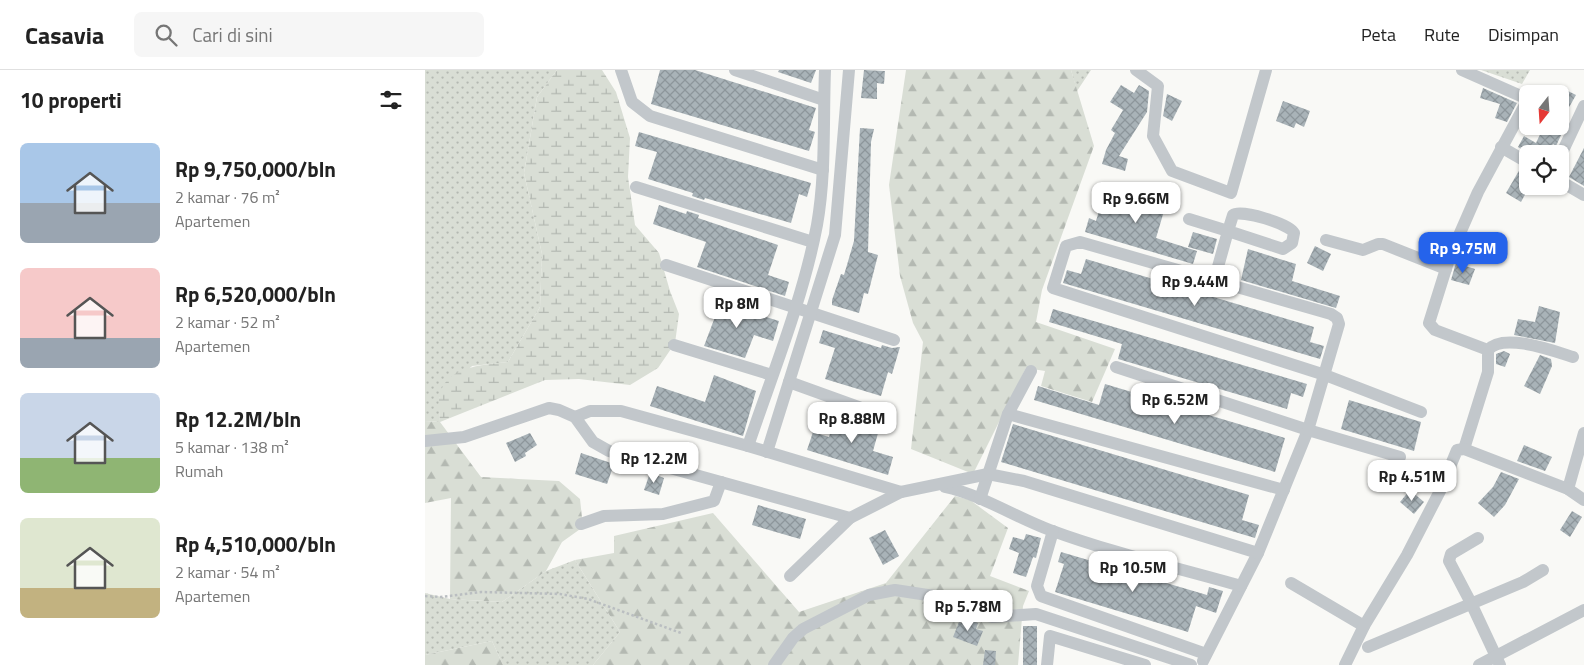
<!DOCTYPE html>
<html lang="id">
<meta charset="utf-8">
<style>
:root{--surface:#fff;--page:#f6f6f6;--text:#222;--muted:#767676;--line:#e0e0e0;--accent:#2563eb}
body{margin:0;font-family:"Titillium Web",sans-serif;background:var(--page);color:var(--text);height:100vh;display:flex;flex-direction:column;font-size:19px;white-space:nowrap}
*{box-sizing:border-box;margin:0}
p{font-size:16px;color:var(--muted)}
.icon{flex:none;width:28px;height:28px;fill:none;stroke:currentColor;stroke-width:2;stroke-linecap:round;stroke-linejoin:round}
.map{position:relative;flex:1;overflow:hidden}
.sheet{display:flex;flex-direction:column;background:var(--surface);width:425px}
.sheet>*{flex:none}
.needle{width:32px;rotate:197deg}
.tools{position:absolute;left:1094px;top:15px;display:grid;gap:10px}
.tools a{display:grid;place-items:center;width:50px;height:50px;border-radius:8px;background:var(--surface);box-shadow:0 1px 4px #0004;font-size:25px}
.price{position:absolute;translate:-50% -42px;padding:0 11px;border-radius:10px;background:#fff;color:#222;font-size:16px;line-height:32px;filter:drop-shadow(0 1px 2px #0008)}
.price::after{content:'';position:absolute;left:50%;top:30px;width:15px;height:11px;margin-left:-8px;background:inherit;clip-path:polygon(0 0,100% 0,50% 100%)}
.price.current{background:var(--accent);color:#fff}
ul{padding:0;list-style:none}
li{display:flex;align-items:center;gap:15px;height:125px;padding:0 20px}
li span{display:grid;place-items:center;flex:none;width:140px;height:100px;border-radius:8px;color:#555}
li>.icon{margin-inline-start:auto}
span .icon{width:60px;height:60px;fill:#fffc;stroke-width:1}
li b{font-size:21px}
h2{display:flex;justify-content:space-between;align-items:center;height:60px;padding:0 20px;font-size:21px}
header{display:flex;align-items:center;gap:30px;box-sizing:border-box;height:70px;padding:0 25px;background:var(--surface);border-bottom:1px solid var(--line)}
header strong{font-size:24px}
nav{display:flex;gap:28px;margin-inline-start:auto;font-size:18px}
.search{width:350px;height:45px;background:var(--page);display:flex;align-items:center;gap:12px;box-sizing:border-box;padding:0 18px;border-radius:8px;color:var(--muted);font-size:19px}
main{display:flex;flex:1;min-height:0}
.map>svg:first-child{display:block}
</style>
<header>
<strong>Casavia</strong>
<div class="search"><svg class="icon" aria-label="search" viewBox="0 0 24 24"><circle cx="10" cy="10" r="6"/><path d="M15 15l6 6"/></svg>Cari di sini</div>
<nav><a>Peta</a><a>Rute</a><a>Disimpan</a></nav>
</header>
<main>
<section class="sheet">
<h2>10 properti<svg class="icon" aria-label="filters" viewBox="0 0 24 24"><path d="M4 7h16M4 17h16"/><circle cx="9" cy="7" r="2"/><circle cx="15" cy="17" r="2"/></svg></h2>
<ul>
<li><span style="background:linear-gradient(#a9c7e8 60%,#9aa5b1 0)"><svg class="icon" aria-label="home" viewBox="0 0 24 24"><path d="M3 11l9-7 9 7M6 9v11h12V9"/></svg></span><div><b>Rp 9,750,000/bln</b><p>2 kamar · 76 m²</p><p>Apartemen</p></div></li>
<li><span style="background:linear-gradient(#f6c9c9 70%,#9aa5b1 0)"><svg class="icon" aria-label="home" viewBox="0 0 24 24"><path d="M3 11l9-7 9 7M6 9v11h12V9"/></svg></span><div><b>Rp 6,520,000/bln</b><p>2 kamar · 52 m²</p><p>Apartemen</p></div></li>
<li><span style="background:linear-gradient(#c9d6e8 65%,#8fb573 0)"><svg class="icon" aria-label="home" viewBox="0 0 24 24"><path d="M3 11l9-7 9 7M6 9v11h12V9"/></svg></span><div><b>Rp 12.2M/bln</b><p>5 kamar · 138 m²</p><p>Rumah</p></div></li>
<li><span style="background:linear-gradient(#dfe7d0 70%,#c2b280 0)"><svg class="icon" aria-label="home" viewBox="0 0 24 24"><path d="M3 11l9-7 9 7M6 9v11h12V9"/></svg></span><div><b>Rp 4,510,000/bln</b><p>2 kamar · 54 m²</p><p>Apartemen</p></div></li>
</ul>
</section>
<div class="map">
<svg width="1159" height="595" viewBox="0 0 1159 595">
<defs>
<pattern id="grass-dots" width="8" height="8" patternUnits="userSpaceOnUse" patternTransform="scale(1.25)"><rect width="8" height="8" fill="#d9ded5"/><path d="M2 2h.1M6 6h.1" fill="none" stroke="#b4b9b2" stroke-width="1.8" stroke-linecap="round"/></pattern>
<pattern id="forest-firs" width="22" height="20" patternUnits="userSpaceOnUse" patternTransform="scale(1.25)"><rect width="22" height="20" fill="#d9ded5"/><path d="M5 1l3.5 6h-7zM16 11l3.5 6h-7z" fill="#b4b9b2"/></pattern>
<pattern id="wetland-marsh" width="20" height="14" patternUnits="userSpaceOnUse" patternTransform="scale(1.25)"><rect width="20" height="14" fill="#d9ded5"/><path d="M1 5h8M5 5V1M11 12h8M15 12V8" fill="none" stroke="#b4b9b2"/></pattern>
<pattern id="building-cross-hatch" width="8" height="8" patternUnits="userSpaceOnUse" patternTransform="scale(1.25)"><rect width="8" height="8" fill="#a9b3b8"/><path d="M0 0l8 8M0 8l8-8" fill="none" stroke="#8d969b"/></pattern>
</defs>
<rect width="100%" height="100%" fill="#f9f9f6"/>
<g fill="url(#grass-dots)">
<polygon points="0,0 132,0 112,27 99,103 117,184 115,237 83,292 47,296 14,328 15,352 0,351"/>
<polygon points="646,0 666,0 652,21"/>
<polygon points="1056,0 1105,0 1097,14"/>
<polygon points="150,490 195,562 168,595 78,595 67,571 0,585 0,523 25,529 77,532 121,501"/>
</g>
<g fill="url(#forest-firs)">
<polygon points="481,0 646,0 669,76 617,220 611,252 690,279 667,332 616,316 620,301 601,298 548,404 486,379 498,272 488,253 475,206 464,115"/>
<polygon points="0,351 15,352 56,407 134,411 155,429 158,457 137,472 121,501 77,532 25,529 26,428 0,433"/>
<polygon points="530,426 545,430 583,458 565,506 604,521 598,536 593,595 168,595 195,562 150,490 189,483 189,466 288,443 374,542 461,513"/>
<polygon points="67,571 78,595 0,595 0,585"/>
</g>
<path fill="url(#wetland-marsh)" d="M132 0H177L191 22 205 68 203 107 210 155 234 183 245 221 254 244 250 273 233 298 205 315 154 309 120 310 15 352C15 345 13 336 14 329 18 296 57 295 83 292L115 237 117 184 99 103 112 27Z"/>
<g fill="url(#building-cross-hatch)">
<polygon points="235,0 270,0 391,38 384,60 390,62 384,81 226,34"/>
<polygon points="354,0 391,0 386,13 353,2"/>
<polygon points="439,0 460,1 459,14 452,13 452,29 436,28"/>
<polygon points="696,15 709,23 714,15 724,21 722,42 694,86 703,89 700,101 677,94 681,80 690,63 686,60 698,40 685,32"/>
<polygon points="1135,17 1151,25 1135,53"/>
<polygon points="1058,18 1092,33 1082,52 1070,48 1075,34 1055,28"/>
<polygon points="742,24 757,31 747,51 738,46"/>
<polygon points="858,31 885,41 879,57 871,53 869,58 851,51"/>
<polygon points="1119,56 1133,56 1131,60 1137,63 1131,76 1128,74 1124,80 1128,84 1104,84 1093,77 1099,66 1111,73"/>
<polygon points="435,58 449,59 446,72 443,182 453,185 443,224 439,223 434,243 407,235 407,230 416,204 419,205 429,171"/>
<polygon points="214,62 386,113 382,127 374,124 366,153 280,128 279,130 267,126 268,123 223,109 232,82 210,76"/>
<polygon points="1159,78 1159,116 1144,107"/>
<polygon points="1095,99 1102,103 1102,121 1096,132 1081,123"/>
<polygon points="696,115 742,131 731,168 772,181 768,194 660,162 664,148 671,151 679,124 694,128"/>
<polygon points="234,135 261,144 262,141 274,145 273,148 353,175 343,205 364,212 360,226 272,197 281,172 228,154"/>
<polygon points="768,162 792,169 788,184 763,177"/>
<polygon points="1012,164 1022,172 1013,186 1009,186 1000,179"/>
<polygon points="890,176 906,184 898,201 882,193"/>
<polygon points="823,179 871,194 867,211 915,226 911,238 816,210"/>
<polygon points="661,189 889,257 885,272 899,276 895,289 638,213 642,200 656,204"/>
<polygon points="1031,193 1050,199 1044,215 1026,210"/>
<polygon points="283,229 354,251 348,271 329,265 320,288 279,276 290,247 279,243"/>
<polygon points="1114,236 1135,242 1130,273 1089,265 1093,249 1110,252"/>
<polygon points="628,239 882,314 878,327 866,323 862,339 693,289 697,274 624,252"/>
<polygon points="398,260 456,278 457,275 467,278 475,277 467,304 463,302 456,326 400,309 410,278 394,273"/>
<polygon points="1079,281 1085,284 1080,297 1071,294 1071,284"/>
<polygon points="1115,285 1126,289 1127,296 1115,324 1099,316"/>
<polygon points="289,305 331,321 318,366 225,336 232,316 280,332"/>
<polygon points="680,314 860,368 850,402 609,330 613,316 674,335"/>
<polygon points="924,330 996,352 989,381 916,359"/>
<polygon points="411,342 455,356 448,381 468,387 463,405 382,380 388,362 404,367"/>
<polygon points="588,354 824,425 817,450 834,455 830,468 576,392"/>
<polygon points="105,363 112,375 100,383 101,386 90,392 81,373"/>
<polygon points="1099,375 1127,387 1120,401 1092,391"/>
<polygon points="156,383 189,394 182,414 150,404"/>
<polygon points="1076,402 1094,409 1080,435 1069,447 1053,433 1068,417"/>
<polygon points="225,403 239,408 234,425 219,420"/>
<polygon points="985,420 999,432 989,444 975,432"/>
<polygon points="333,435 381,449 375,469 327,455"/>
<polygon points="1147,441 1157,447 1145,467 1135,460"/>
<polygon points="460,460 474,486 458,495 444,468"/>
<polygon points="601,464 616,468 611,488 608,487 601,507 588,503 594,483 584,479 588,467 599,470"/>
<polygon points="636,482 782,525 784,517 798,521 791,543 771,536 763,562 630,522 639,494 633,492"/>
<polygon points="540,548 553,553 551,559 558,561 552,576 528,567 534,552 538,553"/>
<rect x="598" y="556" width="14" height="39"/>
<polygon points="560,580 571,581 570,595 558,595"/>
</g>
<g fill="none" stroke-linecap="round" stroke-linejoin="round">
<polyline stroke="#babec1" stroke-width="2.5" stroke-dasharray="2.5 2.5" stroke-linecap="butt" points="0,526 16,527 56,522 135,524 163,529 256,563"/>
<g stroke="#c2c7cb" stroke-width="12">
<polyline points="196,0 207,32 225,46 398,100"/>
<polyline points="310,0 399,30"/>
<polyline points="711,0 733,16 728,66 747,101 806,123 841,0"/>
<polyline points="1037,0 1098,27 1102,31 1053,122 1025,186 1004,253 1010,260 1063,280 1063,302 1039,379"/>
<polyline points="1076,77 1102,92"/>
<polyline points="1135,87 1159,36"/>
<polyline points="1135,111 1159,125"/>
<polyline points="211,117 388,172"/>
<path d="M764 149 803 161 808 145C816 139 865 154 869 163L867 173 858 179 803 161 789 211"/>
<polyline points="901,170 938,180 953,174 958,174 1021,199"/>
<polyline points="241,195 469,270"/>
<polyline points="249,275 347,305"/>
<path d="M1063 280C1078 262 1129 281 1148 287"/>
<polyline points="691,297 883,360 833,483 778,591"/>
<polyline points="364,312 461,347"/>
<polyline points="583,344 859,420"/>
<polyline points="150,347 165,341 196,341 323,376 476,422"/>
<polyline points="0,371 39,367 124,338 134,340 150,347 168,372 184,381 425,448"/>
<path d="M323 376C347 305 378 229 392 155 401 104 398 52 400 0"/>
<polyline points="342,382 410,165 424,0"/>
<polyline points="975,387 883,360 914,254 912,248 906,244 655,172 641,176 628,218 900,305 996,342"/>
<path d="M520 417C557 425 590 447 625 460 687 483 753 498 816 516"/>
<polyline points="1143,419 1159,363"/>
<polyline points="555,429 583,344 606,301"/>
<polyline points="156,454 179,446 238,444 289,431 296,412"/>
<polyline points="628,461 612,516 616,526 781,584"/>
<polyline points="1053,468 1026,484 1024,491 1046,533 1075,595"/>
<polyline points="365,506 425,448 476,422 563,404 599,411 833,483"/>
<polyline points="866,513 939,556"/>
<polyline points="943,577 1098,512 1118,500"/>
<polyline points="349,595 368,568 378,559 444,525 470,520 509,526 554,544 567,547 611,544 766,595"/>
<polyline points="622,595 625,566 720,595"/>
<polyline points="920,595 939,556 982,485 1015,421 1032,380 1039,379 1143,419 1159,430"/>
<polyline points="1054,595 1159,540"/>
</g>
</g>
</svg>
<div class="tools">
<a><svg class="needle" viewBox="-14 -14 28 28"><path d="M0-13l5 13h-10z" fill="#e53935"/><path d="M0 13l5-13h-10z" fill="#767676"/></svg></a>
<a><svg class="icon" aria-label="locate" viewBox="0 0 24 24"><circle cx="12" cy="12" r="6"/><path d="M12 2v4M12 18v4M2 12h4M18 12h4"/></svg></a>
</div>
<b class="price" style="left:711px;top:154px">Rp 9.66M</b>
<b class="price current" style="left:1038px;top:204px">Rp 9.75M</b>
<b class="price" style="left:770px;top:237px">Rp 9.44M</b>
<b class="price" style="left:312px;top:259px">Rp 8M</b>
<b class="price" style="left:750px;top:355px">Rp 6.52M</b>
<b class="price" style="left:427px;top:374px">Rp 8.88M</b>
<b class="price" style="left:229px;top:414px">Rp 12.2M</b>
<b class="price" style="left:987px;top:432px">Rp 4.51M</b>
<b class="price" style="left:708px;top:523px">Rp 10.5M</b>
<b class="price" style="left:543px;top:562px">Rp 5.78M</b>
</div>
</main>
